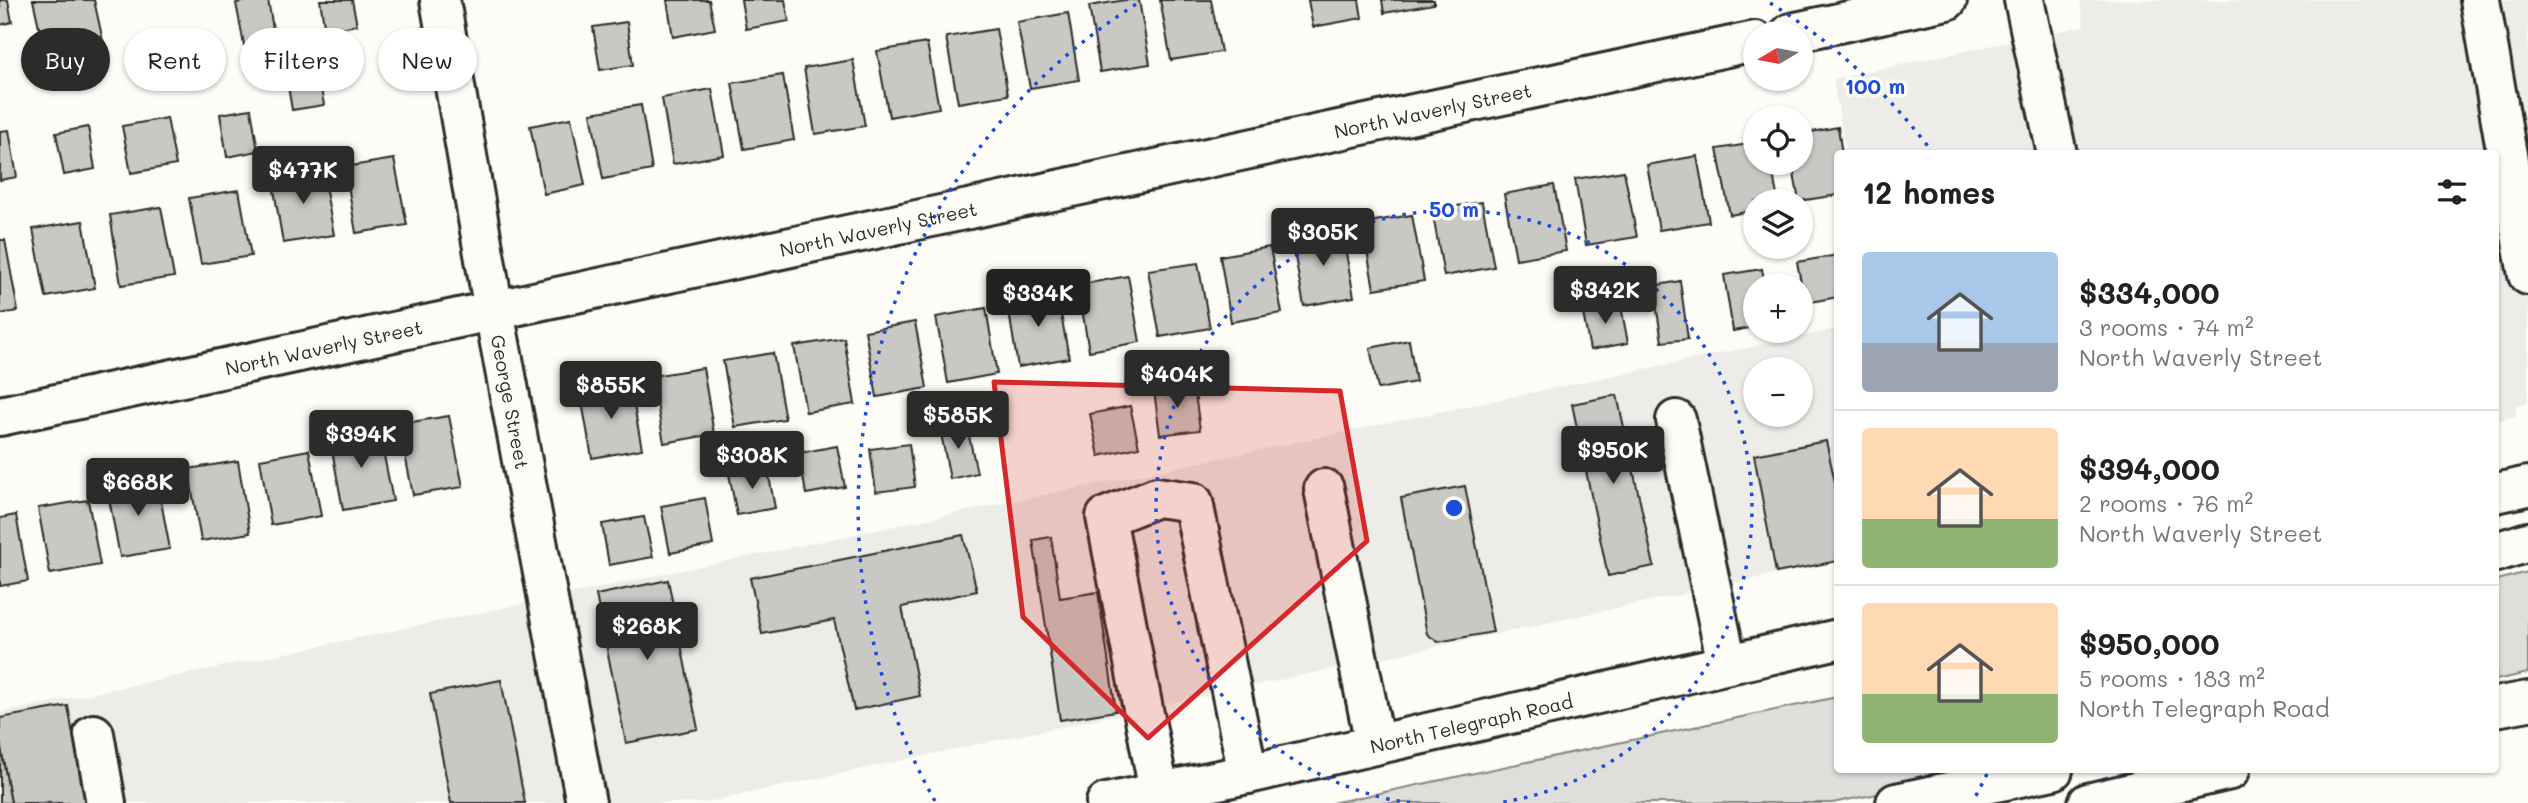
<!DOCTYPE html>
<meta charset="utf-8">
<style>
:root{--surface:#fff;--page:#f2f2f2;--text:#202124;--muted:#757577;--line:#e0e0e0;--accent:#2b2b2b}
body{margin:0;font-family:Mali,sans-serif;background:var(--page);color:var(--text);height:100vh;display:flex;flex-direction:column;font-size:26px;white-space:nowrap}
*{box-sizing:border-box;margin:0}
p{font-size:23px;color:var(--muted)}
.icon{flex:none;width:38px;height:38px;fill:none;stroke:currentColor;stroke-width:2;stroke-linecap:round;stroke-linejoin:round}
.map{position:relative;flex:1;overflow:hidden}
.side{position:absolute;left:1834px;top:150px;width:665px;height:623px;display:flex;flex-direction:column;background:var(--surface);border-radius:7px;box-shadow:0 2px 5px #0004}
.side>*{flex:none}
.banner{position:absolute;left:21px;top:28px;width:665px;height:63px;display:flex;gap:14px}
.needle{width:46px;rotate:260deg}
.buttons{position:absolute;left:1743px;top:21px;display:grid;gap:14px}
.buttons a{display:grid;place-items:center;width:70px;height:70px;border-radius:50%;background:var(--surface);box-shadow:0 2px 5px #0004;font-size:35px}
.price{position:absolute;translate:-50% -60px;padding:0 16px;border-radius:7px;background:var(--accent);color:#fff;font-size:23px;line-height:46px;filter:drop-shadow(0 2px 4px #0008)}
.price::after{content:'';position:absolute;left:50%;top:42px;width:21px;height:16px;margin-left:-10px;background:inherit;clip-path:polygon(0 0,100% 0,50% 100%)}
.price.current{background:#222;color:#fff}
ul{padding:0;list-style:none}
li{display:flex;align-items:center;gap:21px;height:175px;padding:0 28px}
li+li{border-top:2px solid var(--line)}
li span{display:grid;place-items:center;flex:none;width:196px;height:140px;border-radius:7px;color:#555}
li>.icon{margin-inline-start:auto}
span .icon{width:84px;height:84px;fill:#fffc;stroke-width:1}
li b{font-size:30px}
h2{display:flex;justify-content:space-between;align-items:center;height:84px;padding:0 28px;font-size:30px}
.chip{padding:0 24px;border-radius:32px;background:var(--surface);box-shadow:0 2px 5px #0004;font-size:24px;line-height:63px}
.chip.current{background:var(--accent);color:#fff}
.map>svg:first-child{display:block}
</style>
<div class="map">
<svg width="2528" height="803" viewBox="0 0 2528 803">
<rect width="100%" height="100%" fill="#fdfcf7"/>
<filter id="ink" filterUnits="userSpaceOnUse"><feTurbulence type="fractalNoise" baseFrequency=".0143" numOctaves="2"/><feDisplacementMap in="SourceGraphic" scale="14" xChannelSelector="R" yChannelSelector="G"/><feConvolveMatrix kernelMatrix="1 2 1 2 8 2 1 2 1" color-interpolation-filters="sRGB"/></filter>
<g filter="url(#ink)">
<g fill="#edece8" fill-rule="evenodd">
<polygon points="2080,0 2528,0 2528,403 2515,405 2517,416 2496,421 2496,154 1846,154 1833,79 2084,26"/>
<path d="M1837 329V561L703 803H0V713ZM1755 369H1801V415H1755Z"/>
</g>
<g fill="#dfdeda" stroke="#858482" stroke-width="2">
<polygon points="2528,572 2528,673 2496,680 2496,580"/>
<polygon points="1837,697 1838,770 1998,770 1832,803 1332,803"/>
</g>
<g fill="#c9c8c4" stroke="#2b2b2b" stroke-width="2">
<polygon points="0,0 8,0 12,22 0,25"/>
<polygon points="33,0 94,0 103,41 45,54"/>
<polygon points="253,0 268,0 275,40 244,45 236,3"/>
<polygon points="320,0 352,0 357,25 325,31"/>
<polygon points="667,0 709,0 715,29 673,37"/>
<polygon points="741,0 785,0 789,21 746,29"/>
<polygon points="1125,0 1139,0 1150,64 1100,72 1089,6"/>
<polygon points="1160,0 1211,0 1221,52 1171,60"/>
<polygon points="1308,0 1359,0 1362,18 1313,27"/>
<polygon points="1382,0 1434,0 1434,4 1384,13"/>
<polygon points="1068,13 1079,80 1030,88 1017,22"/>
<polygon points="627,22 633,65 600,70 593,27"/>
<polygon points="996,29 1008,95 958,103 946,37"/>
<polygon points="927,43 939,108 889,117 877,51"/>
<polygon points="853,60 865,126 815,134 804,68"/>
<polygon points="316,63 324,105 292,110 285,68"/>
<polygon points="783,75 794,140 744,149 732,83"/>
<polygon points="712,89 724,155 673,164 662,98"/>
<polygon points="641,105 652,170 603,179 591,113"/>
<polygon points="251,109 258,151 227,157 220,114"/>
<polygon points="167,118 176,165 131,173 122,126"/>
<polygon points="571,118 585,185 544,194 530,126"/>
<polygon points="88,127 95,169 64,175 56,133"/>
<polygon points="1838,127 1842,154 1838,154 1838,195 1799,201 1792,163 1801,163 1801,134"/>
<polygon points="9,130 17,177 0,180 0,131"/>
<polygon points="1755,143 1755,163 1771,163 1778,201 1755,201 1755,210 1730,215 1717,149"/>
<polygon points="1697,156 1709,222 1659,230 1647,165"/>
<polygon points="394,159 407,225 356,233 345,167"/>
<polygon points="322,169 334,235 283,243 272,178"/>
<polygon points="1624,171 1637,237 1586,245 1575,179"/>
<polygon points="1554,185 1566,251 1516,259 1504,194"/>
<polygon points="239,190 251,256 201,264 189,198"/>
<polygon points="1482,202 1494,267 1444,276 1432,210"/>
<polygon points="161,207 174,277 121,285 110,215"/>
<polygon points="1412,215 1424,281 1374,289 1362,223"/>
<polygon points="83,221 95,288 46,297 33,229"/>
<polygon points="1342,231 1354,297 1304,306 1292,240"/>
<polygon points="0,240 5,240 18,311 0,314"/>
<polygon points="1270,247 1282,313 1231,322 1220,256"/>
<polygon points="1838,255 1838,297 1805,303 1797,262"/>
<polygon points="1198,263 1210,328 1160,337 1148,270"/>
<polygon points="1762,269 1765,285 1755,285 1755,327 1733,331 1724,275"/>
<polygon points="1128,276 1140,342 1089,351 1078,285"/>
<polygon points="1680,281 1688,339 1662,342 1653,286"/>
<polygon points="1057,292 1069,358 1018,367 1007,300"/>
<polygon points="1620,301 1628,343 1590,350 1582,308"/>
<polygon points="986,308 997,374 948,383 936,317"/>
<polygon points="915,322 927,388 877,397 865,331"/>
<polygon points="844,338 855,404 806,412 794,346"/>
<polygon points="1409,340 1416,382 1378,389 1370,348"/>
<polygon points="773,353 785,419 735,427 723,361"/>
<polygon points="703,368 714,434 664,443 652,376"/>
<polygon points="630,384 642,449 592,458 580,391"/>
<polygon points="1194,386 1200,430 1160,435 1154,391"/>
<polygon points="1617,395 1654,566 1608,576 1572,404"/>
<polygon points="1130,406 1139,447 1099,456 1090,414"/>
<polygon points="449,416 463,487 413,495 399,424"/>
<polygon points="966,422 977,473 950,479 940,428"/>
<polygon points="379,430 393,501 343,510 330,439"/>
<polygon points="1826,441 1838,496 1838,561 1776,573 1754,455"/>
<polygon points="909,444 915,487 876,492 870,449"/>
<polygon points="837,446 845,487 806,494 799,453"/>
<polygon points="309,450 321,516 271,525 260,459"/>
<polygon points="238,461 250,533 201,541 188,469"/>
<polygon points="767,466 775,508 737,515 729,474"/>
<polygon points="157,480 170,549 120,557 107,488"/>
<polygon points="1465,486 1493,632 1438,642 1427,634 1401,498"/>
<polygon points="705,498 713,545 670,553 661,506"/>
<polygon points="88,500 100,565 50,574 38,508"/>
<polygon points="16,515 28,581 0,586 0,518"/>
<polygon points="644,517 653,557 609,565 602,524"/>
<polygon points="963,535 977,591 902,607 920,696 854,710 834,620 762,634 750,578"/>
<polygon points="1051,537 1060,598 1098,592 1116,711 1060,720 1033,540"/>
<polygon points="668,580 698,729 626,743 596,595"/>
<polygon points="501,680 525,803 451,803 430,694"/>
<polygon points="68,706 85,803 11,803 0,743 0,718"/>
<polygon points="0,743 11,803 0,803"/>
</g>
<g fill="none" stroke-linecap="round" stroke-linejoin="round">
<g stroke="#2b2b2b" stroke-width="44">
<g id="minor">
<path id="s1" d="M440 0 494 311 586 803"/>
<polyline points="2024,0 2057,154"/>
<polyline points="2480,0 2528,275"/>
<polyline points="1791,33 1947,0"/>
<path id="s2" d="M0 416 1755 41"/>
<polyline points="1676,420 1727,664"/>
<polyline points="1324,489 1375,745"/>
<polyline points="94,734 106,803"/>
<polyline points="1159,792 1106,517 1157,497 1193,502 1248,774"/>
</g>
</g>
<g stroke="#2b2b2b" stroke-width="44">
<g id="major">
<polyline points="2496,493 2528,486"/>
<polyline points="2496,552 2528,542"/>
<polyline points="2496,707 2528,701"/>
<path id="s3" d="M1106 803 1248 774 1838 639"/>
<polyline points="1896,803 2053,770"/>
<polyline points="2088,803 2230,770"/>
</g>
</g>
<use href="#minor" stroke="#fdfcf7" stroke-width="38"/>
<use href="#major" stroke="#fdfcf7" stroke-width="38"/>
</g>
</g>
<path fill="#d62828" fill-opacity="0.2" stroke="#d62828" stroke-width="5" stroke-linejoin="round" d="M994 382 1340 391 1367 541 1148 738 1023 617Z"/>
<g fill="none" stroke="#1d4ed8" stroke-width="3.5" stroke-dasharray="3.5 7">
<path d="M1410 803A298 298 0 1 1 1498 803"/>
<path d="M1987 774A596 596 0 0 1 1973 801M935 801A596 596 0 0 1 1138 3M1770 3A596 596 0 0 1 1933 153"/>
</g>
<g text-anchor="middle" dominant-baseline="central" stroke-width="7" stroke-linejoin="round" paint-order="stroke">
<g font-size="19" fill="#2b2b2b" stroke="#fdfcf7">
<text stroke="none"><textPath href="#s2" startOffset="1465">North Waverly Street</textPath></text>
<text stroke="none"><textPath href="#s2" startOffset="898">North Waverly Street</textPath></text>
<text stroke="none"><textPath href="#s2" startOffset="331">North Waverly Street</textPath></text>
<text stroke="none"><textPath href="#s1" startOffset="408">George Street</textPath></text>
<text stroke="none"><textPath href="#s3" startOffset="374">North Telegraph Road</textPath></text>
</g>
</g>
<circle cx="1454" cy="508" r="10" fill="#1d4ed8" stroke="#fdfcf7" stroke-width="3.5"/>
<g font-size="21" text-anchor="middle" font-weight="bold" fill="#1d4ed8" stroke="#fdfcf7" stroke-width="7" stroke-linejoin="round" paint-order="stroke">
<text x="1875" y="94">100 m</text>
<text x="1454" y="217">50 m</text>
</g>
</svg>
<div class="buttons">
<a><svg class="needle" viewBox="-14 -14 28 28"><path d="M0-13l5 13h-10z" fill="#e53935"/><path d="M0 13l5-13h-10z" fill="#757577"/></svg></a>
<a><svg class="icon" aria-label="locate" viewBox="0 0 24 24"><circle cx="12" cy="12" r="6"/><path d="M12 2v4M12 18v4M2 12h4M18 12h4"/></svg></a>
<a><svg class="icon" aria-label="layers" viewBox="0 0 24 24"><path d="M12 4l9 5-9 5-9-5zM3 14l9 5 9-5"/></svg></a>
<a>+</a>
<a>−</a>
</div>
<b class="price" style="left:303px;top:206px">$477K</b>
<b class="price" style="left:1323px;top:268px">$305K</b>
<b class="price" style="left:1605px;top:326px">$342K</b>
<b class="price current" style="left:1038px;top:329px">$334K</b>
<b class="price" style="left:1177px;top:410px">$404K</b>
<b class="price" style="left:611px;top:421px">$855K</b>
<b class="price" style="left:958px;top:451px">$585K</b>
<b class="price" style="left:361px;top:470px">$394K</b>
<b class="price" style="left:1613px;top:486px">$950K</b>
<b class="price" style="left:752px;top:491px">$308K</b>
<b class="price" style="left:138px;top:518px">$668K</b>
<b class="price" style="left:647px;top:662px">$268K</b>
<div class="banner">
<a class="chip current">Buy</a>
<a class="chip">Rent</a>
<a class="chip">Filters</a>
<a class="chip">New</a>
</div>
<section class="side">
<h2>12 homes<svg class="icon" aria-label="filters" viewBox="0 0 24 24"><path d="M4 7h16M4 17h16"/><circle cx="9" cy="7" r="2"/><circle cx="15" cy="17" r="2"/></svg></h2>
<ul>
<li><span style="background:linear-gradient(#a9c7e8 65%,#9aa5b1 0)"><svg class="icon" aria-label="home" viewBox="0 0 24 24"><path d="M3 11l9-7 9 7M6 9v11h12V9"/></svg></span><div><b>$334,000</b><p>3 rooms · 74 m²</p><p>North Waverly Street</p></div></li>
<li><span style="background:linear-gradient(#ffd9b3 65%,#8fb573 0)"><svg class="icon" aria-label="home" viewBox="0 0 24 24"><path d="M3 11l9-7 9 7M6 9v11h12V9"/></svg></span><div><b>$394,000</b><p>2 rooms · 76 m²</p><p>North Waverly Street</p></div></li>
<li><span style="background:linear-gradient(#ffd9b3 65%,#8fb573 0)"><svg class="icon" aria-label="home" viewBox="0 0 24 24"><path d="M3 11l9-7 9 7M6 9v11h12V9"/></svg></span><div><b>$950,000</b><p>5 rooms · 183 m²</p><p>North Telegraph Road</p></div></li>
</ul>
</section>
</div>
